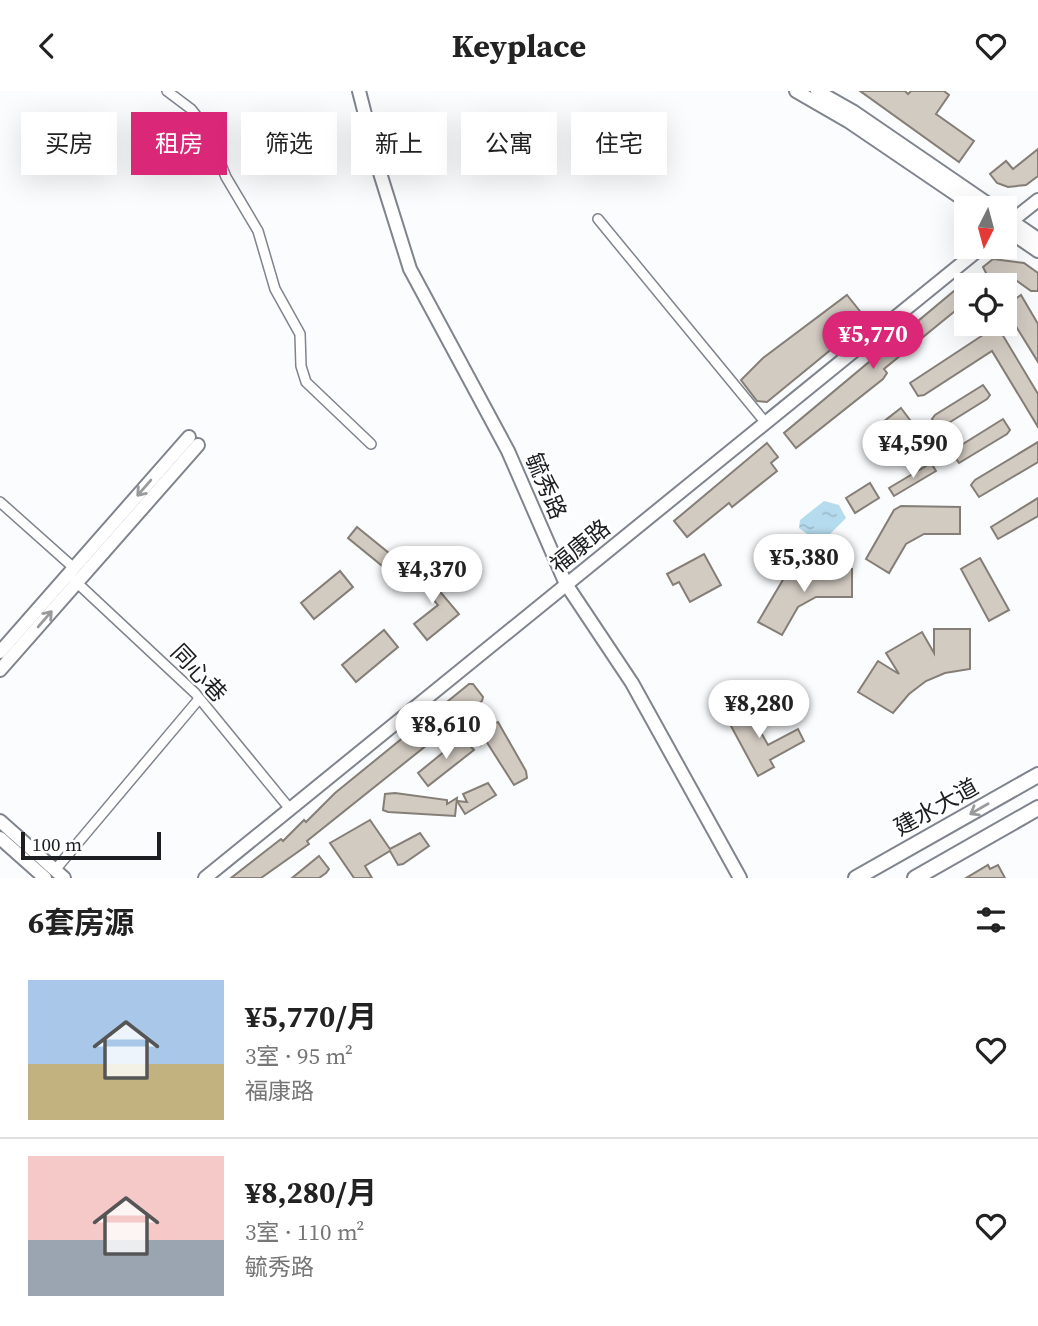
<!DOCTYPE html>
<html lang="zh">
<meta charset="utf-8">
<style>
:root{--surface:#fff;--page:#f2f2f2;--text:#222;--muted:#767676;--line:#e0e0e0;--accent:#db2777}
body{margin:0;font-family:"Source Serif 4","Noto Sans SC",serif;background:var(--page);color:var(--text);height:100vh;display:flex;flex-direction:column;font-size:26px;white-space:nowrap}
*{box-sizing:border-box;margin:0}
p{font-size:23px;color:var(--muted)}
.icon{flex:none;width:38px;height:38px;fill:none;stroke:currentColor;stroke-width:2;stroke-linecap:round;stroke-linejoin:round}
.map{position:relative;height:787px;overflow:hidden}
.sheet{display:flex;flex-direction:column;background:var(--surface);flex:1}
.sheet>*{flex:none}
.top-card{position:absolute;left:21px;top:21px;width:998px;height:63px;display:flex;gap:14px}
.needle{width:46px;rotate:186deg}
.fabs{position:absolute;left:954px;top:105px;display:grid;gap:14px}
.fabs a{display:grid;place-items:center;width:63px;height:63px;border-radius:0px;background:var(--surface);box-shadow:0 7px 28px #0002;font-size:35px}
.scale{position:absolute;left:21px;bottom:18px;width:140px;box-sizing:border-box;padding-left:7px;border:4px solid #1c1e21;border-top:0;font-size:19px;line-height:24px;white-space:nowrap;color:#1c1e21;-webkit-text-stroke:5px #fff;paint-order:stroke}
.price{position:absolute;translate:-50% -60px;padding:0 16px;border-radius:24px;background:#fff;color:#222;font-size:23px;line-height:46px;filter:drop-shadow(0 2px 4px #0008)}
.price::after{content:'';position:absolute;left:50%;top:42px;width:21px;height:16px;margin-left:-10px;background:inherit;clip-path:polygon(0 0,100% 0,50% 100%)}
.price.current{background:var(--accent);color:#fff}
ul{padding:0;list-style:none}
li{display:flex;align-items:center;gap:21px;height:175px;padding:0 28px}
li+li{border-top:2px solid var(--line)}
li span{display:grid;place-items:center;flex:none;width:196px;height:140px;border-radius:0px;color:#555}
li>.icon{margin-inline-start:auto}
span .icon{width:84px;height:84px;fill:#fffc;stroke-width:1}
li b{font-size:30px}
h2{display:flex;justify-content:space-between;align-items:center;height:84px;padding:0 28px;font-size:30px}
.pill{padding:0 24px;border-radius:0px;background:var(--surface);box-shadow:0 7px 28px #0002;font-size:24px;line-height:63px}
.pill.current{background:var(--accent);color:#fff}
header{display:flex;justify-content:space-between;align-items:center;height:91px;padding:0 28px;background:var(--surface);font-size:32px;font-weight:700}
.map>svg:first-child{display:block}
</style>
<header><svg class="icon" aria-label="back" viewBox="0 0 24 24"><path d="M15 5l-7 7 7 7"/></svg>Keyplace<svg class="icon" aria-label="heart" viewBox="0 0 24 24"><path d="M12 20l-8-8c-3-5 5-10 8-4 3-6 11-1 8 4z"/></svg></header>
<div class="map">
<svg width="1038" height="787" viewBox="0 0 1038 787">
<defs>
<pattern id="water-ripples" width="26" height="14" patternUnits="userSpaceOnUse" patternTransform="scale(1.75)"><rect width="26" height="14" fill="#b5dcee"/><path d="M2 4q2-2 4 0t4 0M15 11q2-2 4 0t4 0" fill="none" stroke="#9bbccc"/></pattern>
</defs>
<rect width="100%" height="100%" fill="#fafcfe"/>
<polygon fill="url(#water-ripples)" points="824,410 839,414 846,427 829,444 807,443 799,437 800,429"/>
<g fill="#d2cbc2" stroke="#857e76" stroke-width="2">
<polygon points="860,0 905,0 908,3 911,0 944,0 949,4 936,23 974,50 959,71"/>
<polygon points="1038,58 1038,85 1026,94 1008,96 997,92 990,83 1006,70 1013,78"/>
<polygon points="993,168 1024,172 1038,182 1038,200 1031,200 1010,185 1012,189 1008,194 992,194 983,176"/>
<polygon points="966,190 966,211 884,278 887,282 883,288 796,357 784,342"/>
<polygon points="847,204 867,229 767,311 757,310 741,289 763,267"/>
<polygon points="1021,204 1038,233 1038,271 1004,216"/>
<polygon points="976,233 996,233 1038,303 1038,336 992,260 924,304 918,305 910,292 983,244"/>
<polygon points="983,294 990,304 987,308 939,338 932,328 935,324"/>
<polygon points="901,317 913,333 895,347 883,331"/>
<polygon points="1003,328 1010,339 1007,343 959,372 952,362 955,358"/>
<polygon points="1038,351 1038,371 979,406 971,394 975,389"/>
<polygon points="767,352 778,366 771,372 777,380 732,416 729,412 687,446 674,430"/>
<polygon points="931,372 936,380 894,405 889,397"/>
<polygon points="870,392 879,407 855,422 846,407"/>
<polygon points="1038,407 1038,425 998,448 991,436"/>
<polygon points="901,415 960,416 960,443 924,443 906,453 889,482 866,468 894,419"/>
<polygon points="357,436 395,467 386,478 348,447"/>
<polygon points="704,463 721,494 690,511 679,491 673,494 667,483"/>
<polygon points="980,467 1009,519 989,530 961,478"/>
<polygon points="420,477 459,523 427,549 414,533 438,514 418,490 408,498 402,491"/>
<polygon points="794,478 852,478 852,506 816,506 798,516 782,544 758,531 787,482"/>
<polygon points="340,480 353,496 314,528 301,512"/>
<polygon points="934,538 970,538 970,578 945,582 926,590 909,603 893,622 858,601 878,570 899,583 886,562 922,541 934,562"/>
<polygon points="384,539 398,556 356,591 342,574"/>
<polygon points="469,593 473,593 483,606 482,610 307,750 309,753 261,787 231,787 281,748 283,750 304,729 306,731 335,702"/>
<polygon points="745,613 768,654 798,638 804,650 770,669 774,676 758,685 725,624"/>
<polygon points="493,628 496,632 498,631 526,680 527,687 514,694 486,650 481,654 473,639"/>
<polygon points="462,646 474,659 428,695 418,682"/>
<polygon points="488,692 496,704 465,723 457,710 467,711 463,703"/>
<polygon points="395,702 447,709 447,713 457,707 455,725 388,721 383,719 385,703"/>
<polygon points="370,729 390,758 420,742 429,755 403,773 398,774 390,760 365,775 372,787 354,787 330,752"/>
<polygon points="319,765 329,778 326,782 319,787 292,787"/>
<polygon points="988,774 990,778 998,774 1005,787 966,787"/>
</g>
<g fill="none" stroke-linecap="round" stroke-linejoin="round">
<g stroke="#7f848d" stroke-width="12">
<g id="street">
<polyline points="167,0 191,18 206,37 226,86 258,140 275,198 300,243 301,275 306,291 371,353"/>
<polyline points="598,128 765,331"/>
<polyline points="0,411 74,477"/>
<polyline points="73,488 195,602 290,718"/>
<polyline points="55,779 199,608"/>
</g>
</g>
<g stroke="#7f848d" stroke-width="16">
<g id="secondary">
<polyline points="359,0 380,82 410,178 508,360 566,493 632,592 740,787"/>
<polyline points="796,0 848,30 976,117"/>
<polyline points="817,0 854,21 994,117"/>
<polyline points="1004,125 1038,148"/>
<polyline points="1004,136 1038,109"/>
<polyline points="1004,137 1038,160"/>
<polyline points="0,561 189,346"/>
<polyline points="0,579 198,354"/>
<polyline points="0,730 64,787"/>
<polyline points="0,747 45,787"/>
<polyline points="205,787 982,156"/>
</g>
</g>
<g stroke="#7f848d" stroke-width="18">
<g id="primary">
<polyline points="856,787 1038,684"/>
<polyline points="915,787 1038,717"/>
</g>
</g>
<use href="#street" stroke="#fff" stroke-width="9"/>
<use href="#secondary" stroke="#fff" stroke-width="12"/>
<use href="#primary" stroke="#fff" stroke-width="14"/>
</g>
<defs><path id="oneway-shaft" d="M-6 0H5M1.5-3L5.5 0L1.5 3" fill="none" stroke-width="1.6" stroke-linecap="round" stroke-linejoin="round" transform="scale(1.75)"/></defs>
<g stroke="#999a9b">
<use href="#oneway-shaft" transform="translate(144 397) rotate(131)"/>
<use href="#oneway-shaft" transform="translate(45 528) rotate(-49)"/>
<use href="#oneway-shaft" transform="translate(979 718) rotate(150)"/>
</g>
<g text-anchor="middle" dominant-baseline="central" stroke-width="5" stroke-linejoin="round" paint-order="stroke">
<g font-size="23" fill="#1c1e21" stroke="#fff">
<text transform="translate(546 395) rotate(67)">毓秀路</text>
<text transform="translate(580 455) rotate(-39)">福康路</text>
<text transform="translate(199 582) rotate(47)">同心巷</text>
<text transform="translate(936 716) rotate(-29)">建水大道</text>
</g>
</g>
</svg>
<div class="fabs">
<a><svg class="needle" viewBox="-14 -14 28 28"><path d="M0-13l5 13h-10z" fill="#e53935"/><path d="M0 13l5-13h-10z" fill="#767676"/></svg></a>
<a><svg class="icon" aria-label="locate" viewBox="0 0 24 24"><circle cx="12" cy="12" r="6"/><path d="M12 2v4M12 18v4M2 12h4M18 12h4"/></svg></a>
</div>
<div class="scale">100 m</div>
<b class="price current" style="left:873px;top:280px">¥5,770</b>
<b class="price" style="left:913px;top:389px">¥4,590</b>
<b class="price" style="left:804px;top:503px">¥5,380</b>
<b class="price" style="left:432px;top:515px">¥4,370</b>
<b class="price" style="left:759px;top:649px">¥8,280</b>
<b class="price" style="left:446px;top:670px">¥8,610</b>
<div class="top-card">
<a class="pill">买房</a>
<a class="pill current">租房</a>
<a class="pill">筛选</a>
<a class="pill">新上</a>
<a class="pill">公寓</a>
<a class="pill">住宅</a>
</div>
</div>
<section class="sheet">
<h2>6套房源<svg class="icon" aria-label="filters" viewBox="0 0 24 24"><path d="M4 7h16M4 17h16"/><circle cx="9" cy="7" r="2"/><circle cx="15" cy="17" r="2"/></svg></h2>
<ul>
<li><span style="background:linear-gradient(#a9c7e8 60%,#c2b280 0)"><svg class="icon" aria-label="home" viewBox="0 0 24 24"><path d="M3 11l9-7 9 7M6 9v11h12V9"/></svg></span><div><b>¥5,770/月</b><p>3室 · 95 m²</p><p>福康路</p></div><svg class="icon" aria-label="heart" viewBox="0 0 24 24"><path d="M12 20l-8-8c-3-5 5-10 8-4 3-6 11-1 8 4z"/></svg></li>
<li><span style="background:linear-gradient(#f6c9c9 60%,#9aa5b1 0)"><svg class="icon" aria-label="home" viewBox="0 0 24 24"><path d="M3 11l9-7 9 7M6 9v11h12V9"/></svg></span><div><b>¥8,280/月</b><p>3室 · 110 m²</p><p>毓秀路</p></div><svg class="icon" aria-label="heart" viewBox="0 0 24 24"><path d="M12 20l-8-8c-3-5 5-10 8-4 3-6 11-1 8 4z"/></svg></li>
</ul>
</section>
